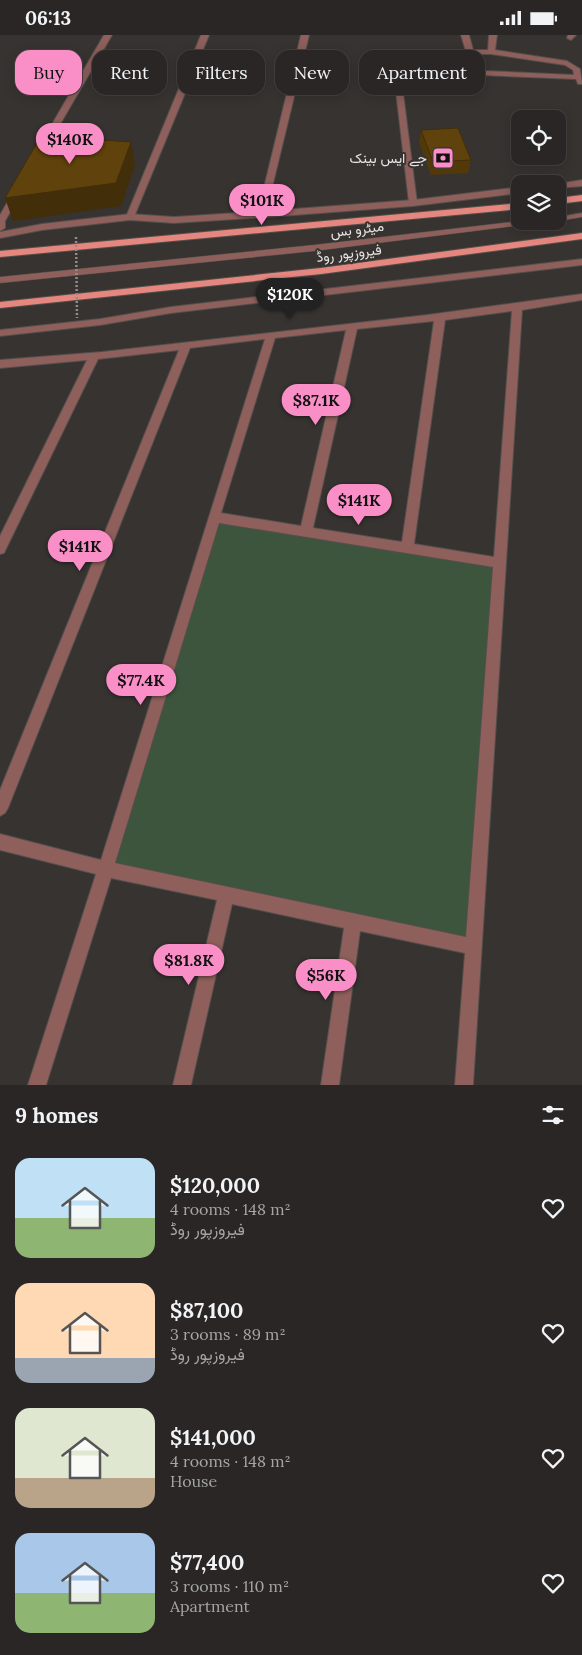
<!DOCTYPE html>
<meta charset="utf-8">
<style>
:root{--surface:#292625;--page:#312e2d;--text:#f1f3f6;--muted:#a5a5a7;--line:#454342;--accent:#fa8fc7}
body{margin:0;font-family:Lora,Vazirmatn,serif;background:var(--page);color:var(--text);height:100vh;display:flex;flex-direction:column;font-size:19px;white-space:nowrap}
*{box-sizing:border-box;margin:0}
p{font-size:16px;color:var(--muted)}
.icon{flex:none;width:28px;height:28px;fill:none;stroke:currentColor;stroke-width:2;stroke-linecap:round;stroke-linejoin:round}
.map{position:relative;height:1050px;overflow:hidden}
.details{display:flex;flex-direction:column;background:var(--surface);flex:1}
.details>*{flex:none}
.top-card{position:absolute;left:15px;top:15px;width:552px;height:45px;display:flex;gap:10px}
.buttons{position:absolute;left:511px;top:75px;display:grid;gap:10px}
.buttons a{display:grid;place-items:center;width:55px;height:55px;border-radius:10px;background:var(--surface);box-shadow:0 2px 12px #0003,0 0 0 1px var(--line);font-size:25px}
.price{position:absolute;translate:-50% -42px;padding:0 11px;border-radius:18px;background:var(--accent);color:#111;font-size:16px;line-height:32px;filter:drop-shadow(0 1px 2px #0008)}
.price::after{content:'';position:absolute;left:50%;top:30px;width:15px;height:11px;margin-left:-8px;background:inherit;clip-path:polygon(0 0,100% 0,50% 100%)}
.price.active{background:#222;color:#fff}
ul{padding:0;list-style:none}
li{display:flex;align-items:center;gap:15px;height:125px;padding:0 15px}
li span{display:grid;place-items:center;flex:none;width:140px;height:100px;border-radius:15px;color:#555}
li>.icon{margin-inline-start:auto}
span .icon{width:60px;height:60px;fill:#fffc;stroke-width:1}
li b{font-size:21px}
h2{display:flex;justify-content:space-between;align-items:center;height:60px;padding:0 15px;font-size:21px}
.pill{padding:0 18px;border-radius:15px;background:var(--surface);box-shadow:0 2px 12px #0003,0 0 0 1px var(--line);font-size:18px;line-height:45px}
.pill.active{background:var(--accent);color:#111}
.status{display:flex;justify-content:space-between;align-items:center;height:35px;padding:0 25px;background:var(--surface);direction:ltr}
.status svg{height:14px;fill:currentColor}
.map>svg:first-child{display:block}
</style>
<div class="status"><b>06:13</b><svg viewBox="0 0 49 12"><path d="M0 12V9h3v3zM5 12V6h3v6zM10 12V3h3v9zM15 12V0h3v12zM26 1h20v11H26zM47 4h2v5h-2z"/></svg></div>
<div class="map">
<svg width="582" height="1050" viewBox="0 0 582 1050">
<rect width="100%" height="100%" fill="#373331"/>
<polygon fill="#3d553d" points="214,482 499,528 473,912 107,834"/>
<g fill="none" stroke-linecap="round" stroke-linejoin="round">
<g stroke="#534f4d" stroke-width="1">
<g id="service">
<polygon points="582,178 582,182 558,186 557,186 558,182"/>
<polygon points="520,186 542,186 538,188 314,216 0,248 0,242 314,210"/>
</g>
</g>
<g stroke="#534f4d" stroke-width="2">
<g id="minor">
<polygon points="104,0 112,0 45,115 38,117 37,115"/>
<polygon points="201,0 209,0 134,182 130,185 127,184 126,182"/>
<polygon points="301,0 309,0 269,165 272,179 268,182 264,179 261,165"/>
<path d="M461 0H469L473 15H488L489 0H497L495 15 567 26 580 34 582 49H578L576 44 481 40 471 33ZM474 19H491L565 30 573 35 574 40 486 36 478 32Z"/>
<polygon points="568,0 576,0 571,5 567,3"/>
<polygon points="395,48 402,50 417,168 413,171 409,168"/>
<polygon points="17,155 21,158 5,186 5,193 0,196 0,180 14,156"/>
<polygon points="582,224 582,230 171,278 100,290 0,301 0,295 100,284 171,272"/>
<path d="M582 259V265L522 275 473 1050H455L465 918 360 896 339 1050H321L344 893 232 869 191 1050H173L217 865 111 843 46 1050H28L96 839 0 815V799L101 825 265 304 190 313 8 773 5 778 0 781V755L179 315 98 324 4 518 0 519V501L87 325 0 333V325L102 317 427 280ZM512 276 494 522 414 509 445 285ZM434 286 402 507 313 493 357 294ZM346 295 301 491 221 478 275 303ZM219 488 493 532 466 902 115 828Z"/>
</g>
</g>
<g stroke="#534f4d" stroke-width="2">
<g id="tertiary">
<polygon points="582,145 582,151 558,153 557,149"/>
<polygon points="520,152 520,158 413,171 268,182 174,188 130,185 42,195 0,203 0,197 42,189 130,179 174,182 268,176 413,165"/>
</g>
</g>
<g stroke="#534f4d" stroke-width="2">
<g id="primary">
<polygon points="582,160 582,166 558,169 558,163"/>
<polygon points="520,168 520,174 0,222 0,216"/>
<polygon points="582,198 582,204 321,239 0,273 0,267 321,233"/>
</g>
</g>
<use href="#service" fill="#8e5f5b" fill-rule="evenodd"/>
<use href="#minor" fill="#8e5f5b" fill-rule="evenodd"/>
<use href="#tertiary" fill="#8e5f5b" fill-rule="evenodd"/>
<use href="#primary" fill="#e5877f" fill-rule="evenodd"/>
<polyline stroke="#908e8c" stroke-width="2.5" stroke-dasharray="2 2" stroke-linecap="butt" points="76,202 77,283"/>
</g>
<polygon fill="#52390a" points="421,95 471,125 468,138 431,140 419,108"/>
<polygon fill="#422e08" points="131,107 135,130 121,171 13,186 5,163"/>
<g fill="#5f420c" stroke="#422e08">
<polygon points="458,93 471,125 433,127 421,95"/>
<polygon points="41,101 131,107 116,148 5,163"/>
</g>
<defs>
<g id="bank-square" transform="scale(1.125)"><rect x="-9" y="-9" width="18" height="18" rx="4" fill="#fa8fc7" stroke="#373331"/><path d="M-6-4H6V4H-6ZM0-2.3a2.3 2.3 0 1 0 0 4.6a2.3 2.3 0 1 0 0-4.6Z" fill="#111"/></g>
</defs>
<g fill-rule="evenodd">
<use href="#bank-square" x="443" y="123"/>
</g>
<g text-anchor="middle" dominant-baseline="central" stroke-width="4" stroke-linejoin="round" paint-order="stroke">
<g font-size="14" fill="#e7e5e3" stroke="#373331" text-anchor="end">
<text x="427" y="123">جے ایس بینک</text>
</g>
<g font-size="14" fill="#e7e5e3" stroke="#373331">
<text transform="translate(357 194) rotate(-7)">میٹرو بس</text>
<text transform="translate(349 218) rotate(-7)">فیروزپور روڈ</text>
</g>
</g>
</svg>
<div class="buttons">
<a><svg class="icon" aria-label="locate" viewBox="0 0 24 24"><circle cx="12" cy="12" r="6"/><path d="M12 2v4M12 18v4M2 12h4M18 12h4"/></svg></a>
<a><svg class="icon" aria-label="layers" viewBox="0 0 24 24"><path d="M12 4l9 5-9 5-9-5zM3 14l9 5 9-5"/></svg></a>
</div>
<b class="price" style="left:70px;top:130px">$140K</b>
<b class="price" style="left:262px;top:191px">$101K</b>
<b class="price active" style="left:290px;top:285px">$120K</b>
<b class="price" style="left:316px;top:391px">$87.1K</b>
<b class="price" style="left:359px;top:491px">$141K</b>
<b class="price" style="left:80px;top:537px">$141K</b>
<b class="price" style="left:141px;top:671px">$77.4K</b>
<b class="price" style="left:189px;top:951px">$81.8K</b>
<b class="price" style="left:326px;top:966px">$56K</b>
<div class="top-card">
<a class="pill active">Buy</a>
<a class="pill">Rent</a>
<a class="pill">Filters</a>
<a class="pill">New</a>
<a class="pill">Apartment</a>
</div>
</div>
<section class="details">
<h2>9 homes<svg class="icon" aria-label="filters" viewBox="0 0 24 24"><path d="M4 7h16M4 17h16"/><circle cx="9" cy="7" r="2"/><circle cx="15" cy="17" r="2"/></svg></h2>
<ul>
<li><span style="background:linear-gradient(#bfe0f5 60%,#8fb573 0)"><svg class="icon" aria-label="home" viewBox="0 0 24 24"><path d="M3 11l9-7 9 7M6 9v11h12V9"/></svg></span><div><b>$120,000</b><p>4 rooms · 148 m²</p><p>فیروزپور روڈ</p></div><svg class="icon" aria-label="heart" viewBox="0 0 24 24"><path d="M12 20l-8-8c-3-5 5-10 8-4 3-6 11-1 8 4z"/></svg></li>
<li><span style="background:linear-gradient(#ffd9b3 75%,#9aa5b1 0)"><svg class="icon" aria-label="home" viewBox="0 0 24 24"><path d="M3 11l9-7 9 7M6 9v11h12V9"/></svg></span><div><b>$87,100</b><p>3 rooms · 89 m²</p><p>فیروزپور روڈ</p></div><svg class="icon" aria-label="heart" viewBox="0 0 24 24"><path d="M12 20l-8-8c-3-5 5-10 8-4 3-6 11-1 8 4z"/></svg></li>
<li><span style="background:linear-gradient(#dfe7d0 70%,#b9a48a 0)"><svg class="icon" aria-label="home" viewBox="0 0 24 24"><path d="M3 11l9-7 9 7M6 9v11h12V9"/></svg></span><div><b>$141,000</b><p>4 rooms · 148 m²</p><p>House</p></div><svg class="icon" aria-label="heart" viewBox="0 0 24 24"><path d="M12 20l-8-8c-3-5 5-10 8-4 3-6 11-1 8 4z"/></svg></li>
<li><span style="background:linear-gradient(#a9c7e8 60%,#8fb573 0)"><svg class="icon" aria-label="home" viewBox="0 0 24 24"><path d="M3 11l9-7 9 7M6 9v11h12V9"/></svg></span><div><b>$77,400</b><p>3 rooms · 110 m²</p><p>Apartment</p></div><svg class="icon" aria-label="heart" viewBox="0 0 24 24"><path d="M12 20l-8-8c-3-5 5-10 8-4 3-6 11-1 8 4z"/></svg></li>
</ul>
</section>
